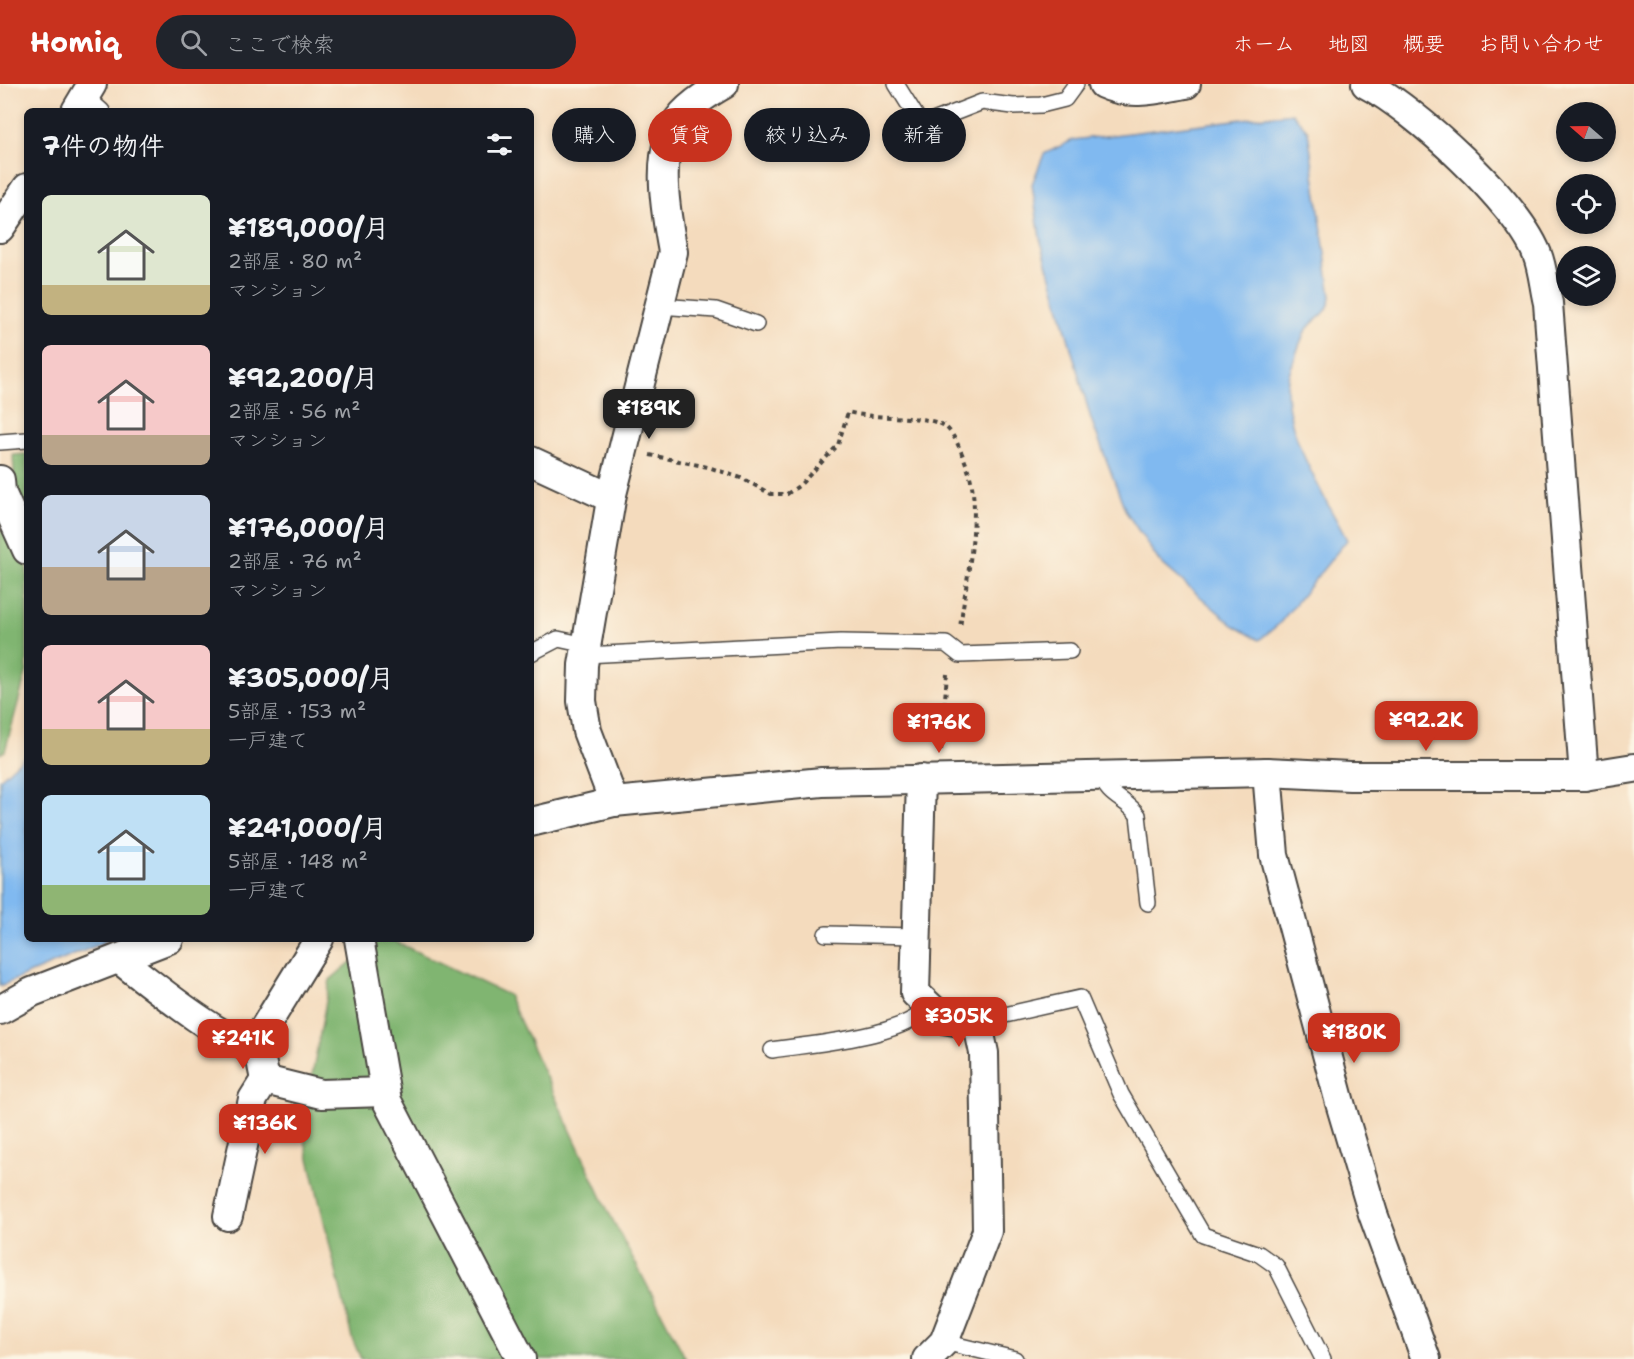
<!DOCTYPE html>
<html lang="ja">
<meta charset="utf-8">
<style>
:root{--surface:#171b24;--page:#20242c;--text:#f1f3f6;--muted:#9ea1a6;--accent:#c8321e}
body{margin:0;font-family:"Shantell Sans","Klee One",sans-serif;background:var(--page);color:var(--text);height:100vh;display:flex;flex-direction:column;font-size:22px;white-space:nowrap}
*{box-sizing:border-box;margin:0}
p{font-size:20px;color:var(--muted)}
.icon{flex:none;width:33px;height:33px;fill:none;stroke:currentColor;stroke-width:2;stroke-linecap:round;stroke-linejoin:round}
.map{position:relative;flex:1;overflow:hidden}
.sheet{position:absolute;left:24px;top:24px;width:510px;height:834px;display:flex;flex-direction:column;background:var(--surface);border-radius:9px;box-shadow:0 3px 9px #0003}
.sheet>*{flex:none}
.banner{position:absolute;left:552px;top:24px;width:570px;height:54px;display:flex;gap:12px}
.needle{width:39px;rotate:290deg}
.controls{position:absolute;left:1556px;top:18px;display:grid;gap:12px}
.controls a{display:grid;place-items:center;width:60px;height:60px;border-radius:50%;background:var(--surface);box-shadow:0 3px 9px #0003;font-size:30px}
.price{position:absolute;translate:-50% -51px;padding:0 14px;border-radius:12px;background:var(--accent);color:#fff;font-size:20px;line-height:39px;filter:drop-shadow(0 2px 3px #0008)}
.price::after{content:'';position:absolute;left:50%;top:36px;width:18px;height:14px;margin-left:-9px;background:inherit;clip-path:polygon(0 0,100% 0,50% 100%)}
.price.current{background:#222;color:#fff}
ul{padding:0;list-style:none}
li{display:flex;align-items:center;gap:18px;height:150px;padding:0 18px}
li span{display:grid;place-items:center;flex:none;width:168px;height:120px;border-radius:9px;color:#555}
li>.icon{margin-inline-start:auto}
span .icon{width:72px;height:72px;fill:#fffc;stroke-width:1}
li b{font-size:26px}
h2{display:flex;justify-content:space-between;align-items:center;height:72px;padding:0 18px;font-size:26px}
.pill{padding:0 21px;border-radius:27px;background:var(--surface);box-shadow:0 3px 9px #0003;font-size:21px;line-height:54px}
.pill.current{background:var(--accent);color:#fff}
header{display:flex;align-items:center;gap:36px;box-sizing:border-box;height:84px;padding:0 30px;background:var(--accent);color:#fff}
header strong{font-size:28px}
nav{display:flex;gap:33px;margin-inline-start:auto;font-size:21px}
.search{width:420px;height:54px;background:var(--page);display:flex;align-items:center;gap:15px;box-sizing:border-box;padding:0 21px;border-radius:33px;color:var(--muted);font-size:22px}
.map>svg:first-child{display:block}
</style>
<header>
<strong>Homiq</strong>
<div class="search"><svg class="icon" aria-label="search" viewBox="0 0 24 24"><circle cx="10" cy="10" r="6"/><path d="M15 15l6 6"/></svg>ここで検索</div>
<nav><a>ホーム</a><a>地図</a><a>概要</a><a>お問い合わせ</a></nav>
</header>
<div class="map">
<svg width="1634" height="1275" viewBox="0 0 1634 1275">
<rect width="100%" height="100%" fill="#fcf5e5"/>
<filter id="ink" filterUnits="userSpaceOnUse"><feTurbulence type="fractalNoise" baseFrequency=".0167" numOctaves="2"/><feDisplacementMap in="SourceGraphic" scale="12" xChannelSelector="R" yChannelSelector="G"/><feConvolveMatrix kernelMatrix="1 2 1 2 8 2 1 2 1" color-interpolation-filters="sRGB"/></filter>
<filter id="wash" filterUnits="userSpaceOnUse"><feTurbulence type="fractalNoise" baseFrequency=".008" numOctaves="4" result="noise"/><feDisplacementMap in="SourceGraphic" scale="24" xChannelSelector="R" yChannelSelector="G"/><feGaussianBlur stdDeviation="1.35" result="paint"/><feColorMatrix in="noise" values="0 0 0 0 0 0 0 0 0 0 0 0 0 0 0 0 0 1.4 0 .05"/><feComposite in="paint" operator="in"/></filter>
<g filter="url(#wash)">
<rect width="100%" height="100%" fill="#f4dbbd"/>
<g fill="#80b571" stroke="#56704e" stroke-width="1.5">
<polygon points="27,370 27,586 5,667 0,670 0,449 16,425 13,371"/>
<polygon points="378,855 390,855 508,911 608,1127 686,1275 361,1275 352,1254 302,1045 330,896"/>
</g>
<g fill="#80b9f0" stroke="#56728e" stroke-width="1.5">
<path d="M1292 29 1308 47 1331 213C1326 235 1318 230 1307 245 1300 255 1296 272 1291 284 1272 332 1325 413 1347 456L1279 540 1259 556 1233 541 1159 477 1126 428 1091 335 1040 154 1032 100 1044 70 1073 56Z"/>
<polygon points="27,670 27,855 112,855 0,902 0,695"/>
</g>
</g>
<g filter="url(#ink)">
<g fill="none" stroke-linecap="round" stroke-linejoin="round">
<g stroke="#494541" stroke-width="18">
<g id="lane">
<polyline points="896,0 921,40"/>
<polyline points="85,12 102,27"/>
<polyline points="900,50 982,18 1013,22 1041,21 1065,15 1076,0"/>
<polyline points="659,222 716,226 756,240"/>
<polyline points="0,358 27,356"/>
<polyline points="531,569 558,555 586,561"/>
<polyline points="585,571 841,558 946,560 960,571 1070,567"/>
<path d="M1101 691C1107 713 1125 714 1138 731L1148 819"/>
<polyline points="826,850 916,852"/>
<polyline points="978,941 996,933 1080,914 1121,1010 1203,1151 1259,1170 1276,1182 1323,1275"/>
<path d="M772 966C815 959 902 954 930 922"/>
<polyline points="944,1258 1015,1275"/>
</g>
</g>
<g stroke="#494541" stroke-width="32">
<g id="street">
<path d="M1103 0C1131 13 1158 5 1186 0"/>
<path d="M1366 0C1415 25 1516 118 1537 170 1543 185 1544 203 1548 219L1584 692"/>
<polyline points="76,27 92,0"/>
<polyline points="0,144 27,104"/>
<polyline points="531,377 611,414"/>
<polyline points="0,396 1,408 27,466"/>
<polyline points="1267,688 1274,771 1340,1019 1373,1130 1426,1275"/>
<polyline points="921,695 915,909 943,935 978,941 984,969 987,1147 944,1258 927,1275"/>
<path d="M614 718 587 647 582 617 583 581 612 410 673 168C666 128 652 64 683 30 694 18 710 8 724 0"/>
<polyline points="531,738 614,718 822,698 1267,688 1350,692 1584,692 1634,684"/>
<polyline points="359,855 387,1017 521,1275"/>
<path d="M119 875C150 899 223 959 259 966L263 946 319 855"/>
<polyline points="0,926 32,908 169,855"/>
<polyline points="259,966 265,996 321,1010 385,1008"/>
<polyline points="228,1132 253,1015 265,996"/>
</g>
</g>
<g stroke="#494541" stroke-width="4" stroke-dasharray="4.5 4.5" stroke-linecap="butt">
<path d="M650 371 708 383 741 394 771 410H787L800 401 838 361 848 328C875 336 922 330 943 341 950 345 956 356 959 363 965 376 970 389 972 402 979 442 965 503 960 544"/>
<polyline points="941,666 947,590"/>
</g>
<use href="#lane" stroke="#fff" stroke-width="15"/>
<use href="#street" stroke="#fff" stroke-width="28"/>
</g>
</g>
</svg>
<div class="controls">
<a><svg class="needle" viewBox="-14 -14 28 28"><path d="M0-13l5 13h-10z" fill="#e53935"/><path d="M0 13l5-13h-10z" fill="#9ea1a6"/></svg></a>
<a><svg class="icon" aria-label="locate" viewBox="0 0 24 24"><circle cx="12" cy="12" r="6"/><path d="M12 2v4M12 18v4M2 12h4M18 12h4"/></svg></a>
<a><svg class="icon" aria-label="layers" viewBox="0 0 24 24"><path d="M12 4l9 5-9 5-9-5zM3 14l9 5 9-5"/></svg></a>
</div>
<b class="price current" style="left:649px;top:356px">¥189K</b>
<b class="price" style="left:1426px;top:668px">¥92.2K</b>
<b class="price" style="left:939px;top:670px">¥176K</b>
<b class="price" style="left:959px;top:964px">¥305K</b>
<b class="price" style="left:1354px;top:980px">¥180K</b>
<b class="price" style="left:243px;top:986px">¥241K</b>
<b class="price" style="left:265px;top:1071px">¥136K</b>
<div class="banner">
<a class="pill">購入</a>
<a class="pill current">賃貸</a>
<a class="pill">絞り込み</a>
<a class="pill">新着</a>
</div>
<section class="sheet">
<h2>7件の物件<svg class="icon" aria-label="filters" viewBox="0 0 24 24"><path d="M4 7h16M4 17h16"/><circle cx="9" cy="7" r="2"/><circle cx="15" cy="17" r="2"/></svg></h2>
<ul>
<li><span style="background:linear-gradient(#dfe7d0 75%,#c2b280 0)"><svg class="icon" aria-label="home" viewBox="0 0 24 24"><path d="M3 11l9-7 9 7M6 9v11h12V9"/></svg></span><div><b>¥189,000/月</b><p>2部屋 · 80 m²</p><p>マンション</p></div></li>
<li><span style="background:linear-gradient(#f6c9c9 75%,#b9a48a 0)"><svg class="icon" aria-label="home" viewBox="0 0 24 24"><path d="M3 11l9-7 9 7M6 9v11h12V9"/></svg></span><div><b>¥92,200/月</b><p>2部屋 · 56 m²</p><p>マンション</p></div></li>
<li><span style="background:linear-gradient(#c9d6e8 60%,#b9a48a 0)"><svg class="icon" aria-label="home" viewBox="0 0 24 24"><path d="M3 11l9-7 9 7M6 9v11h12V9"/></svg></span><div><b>¥176,000/月</b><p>2部屋 · 76 m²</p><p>マンション</p></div></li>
<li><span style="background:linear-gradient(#f6c9c9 70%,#c2b280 0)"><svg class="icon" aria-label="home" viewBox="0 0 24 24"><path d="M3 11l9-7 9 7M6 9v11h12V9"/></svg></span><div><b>¥305,000/月</b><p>5部屋 · 153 m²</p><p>一戸建て</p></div></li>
<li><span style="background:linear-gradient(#bfe0f5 75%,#8fb573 0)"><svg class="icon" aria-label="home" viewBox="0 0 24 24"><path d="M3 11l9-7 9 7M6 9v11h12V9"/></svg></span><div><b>¥241,000/月</b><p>5部屋 · 148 m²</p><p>一戸建て</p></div></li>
</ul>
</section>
</div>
